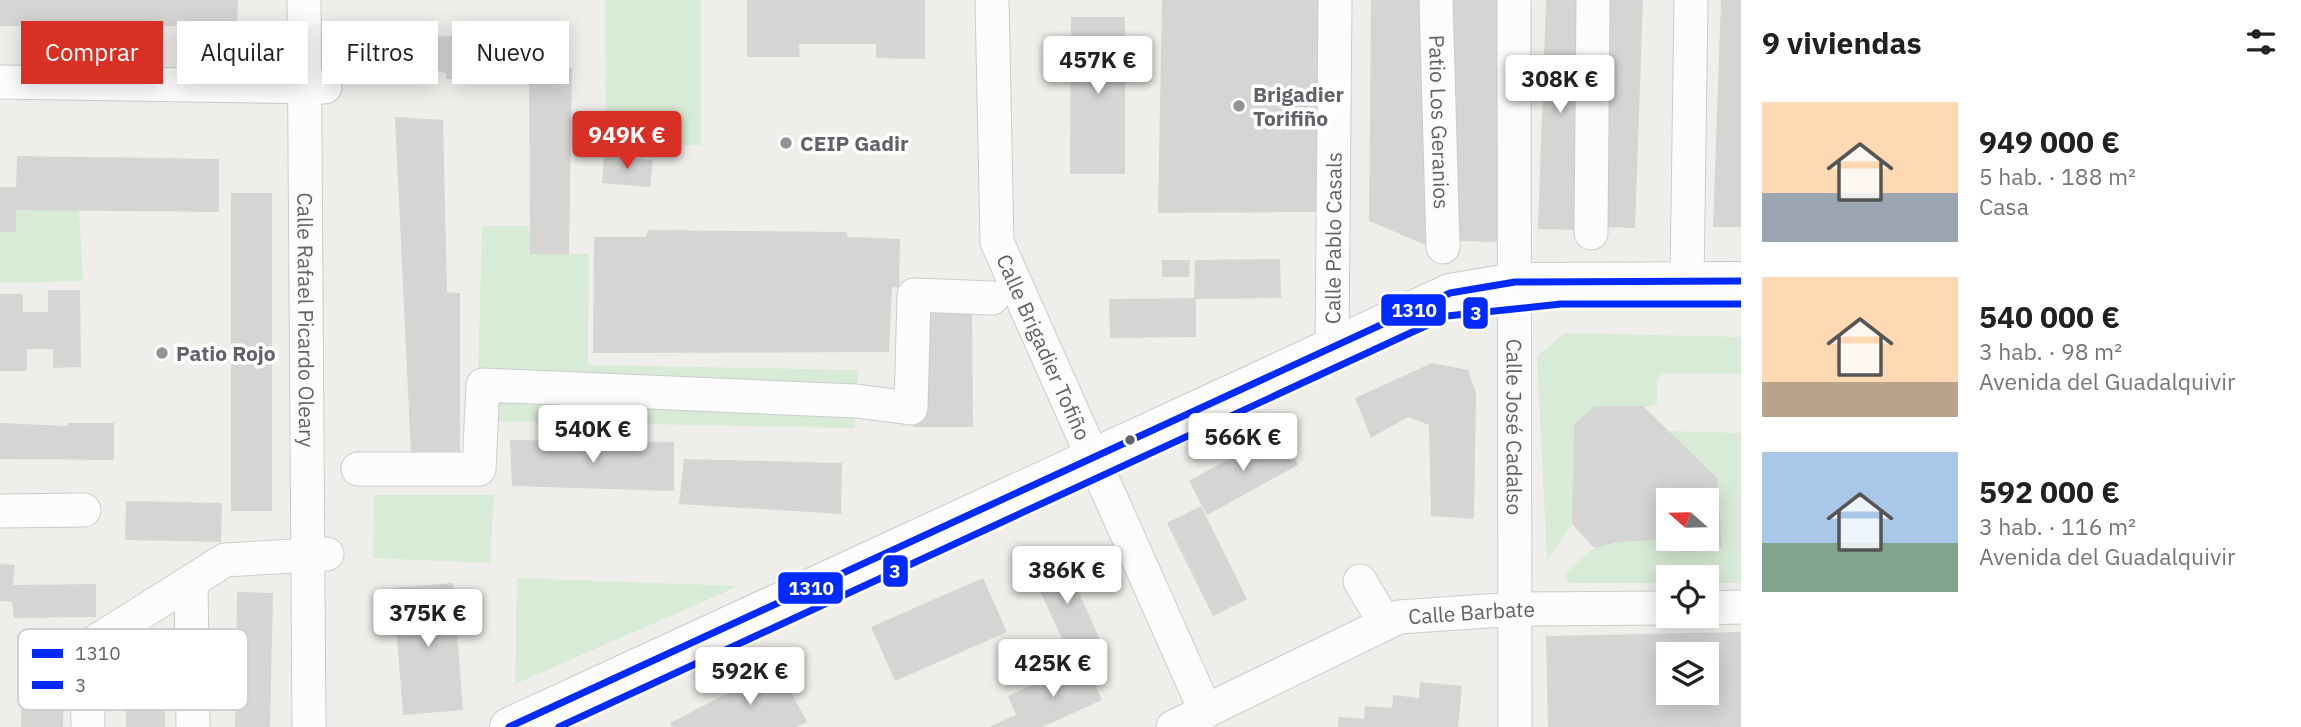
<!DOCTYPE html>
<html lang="es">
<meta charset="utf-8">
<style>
:root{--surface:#fff;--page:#f2f2f2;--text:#202124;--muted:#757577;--accent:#d93025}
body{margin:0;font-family:"IBM Plex Sans",sans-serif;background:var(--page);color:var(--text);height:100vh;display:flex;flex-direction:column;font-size:26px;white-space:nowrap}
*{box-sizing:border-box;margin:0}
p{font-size:23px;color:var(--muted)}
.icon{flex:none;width:38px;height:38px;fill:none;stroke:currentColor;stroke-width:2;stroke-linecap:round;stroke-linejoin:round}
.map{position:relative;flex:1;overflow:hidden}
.side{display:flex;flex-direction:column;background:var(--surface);width:560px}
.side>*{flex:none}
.banner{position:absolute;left:21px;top:21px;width:665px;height:63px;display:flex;gap:14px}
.needle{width:46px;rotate:290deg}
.fabs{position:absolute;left:1656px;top:488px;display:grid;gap:14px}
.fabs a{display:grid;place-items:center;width:63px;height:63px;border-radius:0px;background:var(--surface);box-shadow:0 4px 18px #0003;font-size:35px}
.price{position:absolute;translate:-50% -60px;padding:0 16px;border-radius:7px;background:#fff;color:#222;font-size:23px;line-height:46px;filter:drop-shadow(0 2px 4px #0008)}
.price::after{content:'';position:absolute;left:50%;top:42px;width:21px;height:16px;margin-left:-10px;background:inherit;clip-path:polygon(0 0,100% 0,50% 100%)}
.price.active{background:var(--accent);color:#fff}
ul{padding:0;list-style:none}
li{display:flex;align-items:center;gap:21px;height:175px;padding:0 21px}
li span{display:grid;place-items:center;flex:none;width:196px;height:140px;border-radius:0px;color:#555}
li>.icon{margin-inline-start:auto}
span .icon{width:84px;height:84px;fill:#fffc;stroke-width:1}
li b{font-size:30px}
h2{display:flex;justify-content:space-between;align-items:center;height:84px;padding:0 21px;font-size:30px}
.pill{padding:0 24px;border-radius:0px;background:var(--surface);box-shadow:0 4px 18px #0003;font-size:24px;line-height:63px}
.pill.active{background:var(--accent);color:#fff}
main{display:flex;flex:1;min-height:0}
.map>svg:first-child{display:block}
</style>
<main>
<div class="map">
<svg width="1741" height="727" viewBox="0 0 1741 727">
<rect width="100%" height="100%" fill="#efeeea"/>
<g fill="#d8ebd6">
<polygon points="605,0 701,0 701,145 606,146"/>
<polygon points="16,210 79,210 83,281 0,283 0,232 16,232"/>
<polygon points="482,226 529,226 531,254 589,254 588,365 858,370 855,428 477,421"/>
<polygon points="1564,333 1741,337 1741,374 1662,373 1657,380 1657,404 1574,425 1572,524 1547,560 1537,357"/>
<path d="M1668 431 1741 433V583H1706V578H1668V583H1570L1564 575C1573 567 1582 557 1592 550 1622 530 1687 543 1721 547L1717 478Z"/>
<polygon points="374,495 494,495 490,563 373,558"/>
<polygon points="517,578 739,586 515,684"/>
</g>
<g fill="#d6d5d3" fill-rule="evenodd">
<polygon points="0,0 238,0 237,26 0,26"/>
<polygon points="747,0 925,0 925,59 876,58 876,44 799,44 800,57 747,57"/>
<polygon points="1162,0 1318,0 1317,212 1158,213"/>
<polygon points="1371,0 1420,0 1426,245 1369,221"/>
<polygon points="1453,0 1502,0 1500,242 1452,241"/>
<polygon points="1546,0 1581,0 1574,230 1538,229"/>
<polygon points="1607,0 1643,0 1635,228 1600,227"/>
<polygon points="1721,0 1741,0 1741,227 1713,227"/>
<polygon points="1071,17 1125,17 1125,174 1070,174"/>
<polygon points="501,31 501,35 528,36 529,70 516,72 516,78 446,79 446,73 435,70 436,37"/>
<polygon points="572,68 569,254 530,254 529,70"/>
<polygon points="395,117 443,120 447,292 460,293 460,459 411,455"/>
<polygon points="17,156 219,159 219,212 16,210 16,232 0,232 0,187 16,187"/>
<polygon points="604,156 653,160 650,187 602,183"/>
<rect x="231" y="193" width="41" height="318"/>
<polygon points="648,230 846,232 848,237 900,239 899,288 892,287 889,352 593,353 594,237 646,237"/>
<polygon points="1280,259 1281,298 1196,299 1196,337 1110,338 1109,299 1194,298 1195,260"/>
<polygon points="1162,260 1190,260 1189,277 1162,277"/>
<polygon points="48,290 80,290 81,367 53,368 53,349 27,349 27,371 0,371 0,294 23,294 23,312 48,312"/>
<polygon points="915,306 972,308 973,427 913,427"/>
<polygon points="1432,363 1468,370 1476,393 1474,519 1431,516 1429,425 1408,417 1371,438 1355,398"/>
<path d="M1594 406H1643L1717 478 1722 547 1671 549 1656 540 1617 542 1594 548 1572 524 1574 425ZM1668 500H1706V539H1668Z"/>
<polygon points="0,423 68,426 68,423 114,423 114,460 0,459"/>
<polygon points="1280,431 1298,465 1207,515 1189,481"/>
<polygon points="510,440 674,442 674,491 512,486"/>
<polygon points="684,459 842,463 841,514 679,504"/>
<polygon points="126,501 222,503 221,542 125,540"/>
<polygon points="1201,506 1247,599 1213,616 1167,523"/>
<polygon points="1059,547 1104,649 1073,663 1037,584 1044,581 1033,559"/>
<polygon points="0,564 15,565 13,585 96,584 96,617 14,618 12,602 0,601"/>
<polygon points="983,578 1007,632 895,681 871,627"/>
<polygon points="453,583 463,710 403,715 393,588"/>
<polygon points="237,592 273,593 270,727 235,727"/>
<path d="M1741 632V727H1548L1546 636ZM1668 654H1706V693H1668Z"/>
<polygon points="125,660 165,660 165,727 126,727"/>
<polygon points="1085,661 1102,700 1042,727 989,727 1016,715 1008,696"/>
<polygon points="22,663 64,663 63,727 21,727"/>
<polygon points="778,667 807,722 796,727 672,727 670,723"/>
<polygon points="1420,682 1462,686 1458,727 1338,727 1338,717 1364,719 1365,706 1392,708 1393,695 1419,698"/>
</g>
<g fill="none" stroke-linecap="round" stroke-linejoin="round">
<g stroke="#cbcccc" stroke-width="35">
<g id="street">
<path id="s1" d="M304 0 309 727"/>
<path id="s2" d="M992 0 997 242 1206 712"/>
<path id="s3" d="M1436 0 1443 247"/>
<path id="s4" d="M1514 0 1515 727"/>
<polyline points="0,82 325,87"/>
<polyline points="1591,233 1593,0"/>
<polyline points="1687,281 1691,0"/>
<path id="s5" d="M1332 348 1335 0"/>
<polyline points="358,469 479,469 483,385 856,401 911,408 914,295 992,298"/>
<polyline points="0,511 84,510"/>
<polyline points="1360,581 1385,623"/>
<polyline points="191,582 193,727"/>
<polyline points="1706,608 1741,607"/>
<polyline points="88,727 87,647 225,560 327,554"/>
<path id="s6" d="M1173 727 1399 617 1516 609 1668 608"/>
</g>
</g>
<g stroke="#cacacb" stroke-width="40">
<polyline id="secondary" points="509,727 1450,293 1515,282 1741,281"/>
</g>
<use href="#street" stroke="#fdfcfc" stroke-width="33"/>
<use href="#secondary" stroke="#fdfcfc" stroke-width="38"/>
<g stroke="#fff" stroke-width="12">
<polyline id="bus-1" points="509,727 1450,293 1515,282 1741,281"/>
</g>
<g stroke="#fff" stroke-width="12">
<polyline id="bus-2" points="559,727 1447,316 1561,304 1741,304"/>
</g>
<use href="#bus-1" stroke="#002aff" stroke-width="7"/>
<use href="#bus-2" stroke="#002aff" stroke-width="7"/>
</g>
<g fill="#919496" stroke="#fff" stroke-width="2.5">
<circle cx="1239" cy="106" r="7"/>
<circle cx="786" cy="143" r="7"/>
<circle cx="162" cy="353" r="7"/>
</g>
<circle fill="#5f6368" stroke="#fff" stroke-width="2.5" cx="1130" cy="440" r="6"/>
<g text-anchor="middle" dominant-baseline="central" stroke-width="7" stroke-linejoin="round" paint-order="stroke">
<g font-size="21" font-weight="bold" fill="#5f6368" stroke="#fff" text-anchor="start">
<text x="1253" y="94">Brigadier<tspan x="1253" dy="24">Torifiño</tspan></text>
<text x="800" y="143">CEIP Gadir</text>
<text x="176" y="353">Patio Rojo</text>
</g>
<g font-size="21" fill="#5f6368" stroke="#fff">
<text stroke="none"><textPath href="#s3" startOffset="122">Patio Los Geranios</textPath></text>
<text stroke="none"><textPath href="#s5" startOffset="110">Calle Pablo Casals</textPath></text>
<text stroke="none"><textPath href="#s1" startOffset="320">Calle Rafael Picardo Oleary</textPath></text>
<text stroke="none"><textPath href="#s2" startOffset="357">Calle Brigadier Tofiño</textPath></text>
<text stroke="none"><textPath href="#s4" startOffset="427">Calle José Cadalso</textPath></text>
<text stroke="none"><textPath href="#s6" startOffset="324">Calle Barbate</textPath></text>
</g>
</g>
<rect x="18" y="629" width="230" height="81" rx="10" fill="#fff" stroke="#cfd0d2" stroke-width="2"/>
<rect x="32" y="649" width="31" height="9" fill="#002aff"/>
<rect x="32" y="681" width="31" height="8" fill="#002aff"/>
<g font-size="19" fill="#5f6368">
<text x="75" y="660">1310</text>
<text x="75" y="692">3</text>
</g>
<g stroke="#fff" stroke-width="2.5">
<rect x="1380" y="293" width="67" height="34" rx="7" fill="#002aff"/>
<rect x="1462" y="296" width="27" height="34" rx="7" fill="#002aff"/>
<rect x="882" y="554" width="27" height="34" rx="7" fill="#002aff"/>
<rect x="777" y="571" width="67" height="34" rx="7" fill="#002aff"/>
</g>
<g font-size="19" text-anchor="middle" font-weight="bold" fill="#fff">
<text x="1414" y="317">1310</text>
<text x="1476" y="320">3</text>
<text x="895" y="578">3</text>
<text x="811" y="595">1310</text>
</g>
</svg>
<div class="fabs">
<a><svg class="needle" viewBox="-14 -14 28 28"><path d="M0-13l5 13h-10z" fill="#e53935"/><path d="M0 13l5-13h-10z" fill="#757577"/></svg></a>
<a><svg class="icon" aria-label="locate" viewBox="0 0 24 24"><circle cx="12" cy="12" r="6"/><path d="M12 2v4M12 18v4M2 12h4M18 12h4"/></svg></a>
<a><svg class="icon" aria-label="layers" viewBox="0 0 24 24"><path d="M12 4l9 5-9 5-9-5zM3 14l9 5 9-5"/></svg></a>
</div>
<b class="price" style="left:1098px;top:96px">457K €</b>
<b class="price" style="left:1560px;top:115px">308K €</b>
<b class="price active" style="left:627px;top:171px">949K €</b>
<b class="price" style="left:593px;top:465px">540K €</b>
<b class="price" style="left:1243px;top:473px">566K €</b>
<b class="price" style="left:1067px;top:606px">386K €</b>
<b class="price" style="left:428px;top:649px">375K €</b>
<b class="price" style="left:1053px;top:699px">425K €</b>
<b class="price" style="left:750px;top:707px">592K €</b>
<div class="banner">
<a class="pill active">Comprar</a>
<a class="pill">Alquilar</a>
<a class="pill">Filtros</a>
<a class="pill">Nuevo</a>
</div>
</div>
<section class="side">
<h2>9 viviendas<svg class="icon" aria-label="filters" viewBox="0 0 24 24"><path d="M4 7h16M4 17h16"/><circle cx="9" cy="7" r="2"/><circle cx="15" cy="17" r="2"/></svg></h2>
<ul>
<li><span style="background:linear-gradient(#ffd9b3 65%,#9aa5b1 0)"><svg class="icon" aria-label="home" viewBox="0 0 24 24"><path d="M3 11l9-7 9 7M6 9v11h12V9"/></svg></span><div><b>949 000 €</b><p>5 hab. · 188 m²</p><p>Casa</p></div></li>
<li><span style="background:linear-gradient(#ffd9b3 75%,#b9a48a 0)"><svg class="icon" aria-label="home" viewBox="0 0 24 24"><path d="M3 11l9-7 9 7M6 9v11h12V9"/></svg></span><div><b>540 000 €</b><p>3 hab. · 98 m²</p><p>Avenida del Guadalquivir</p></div></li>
<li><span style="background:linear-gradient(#a9c7e8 65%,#7fa58c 0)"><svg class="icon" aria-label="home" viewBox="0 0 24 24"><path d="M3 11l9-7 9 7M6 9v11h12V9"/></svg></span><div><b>592 000 €</b><p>3 hab. · 116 m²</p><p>Avenida del Guadalquivir</p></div></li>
</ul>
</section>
</main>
